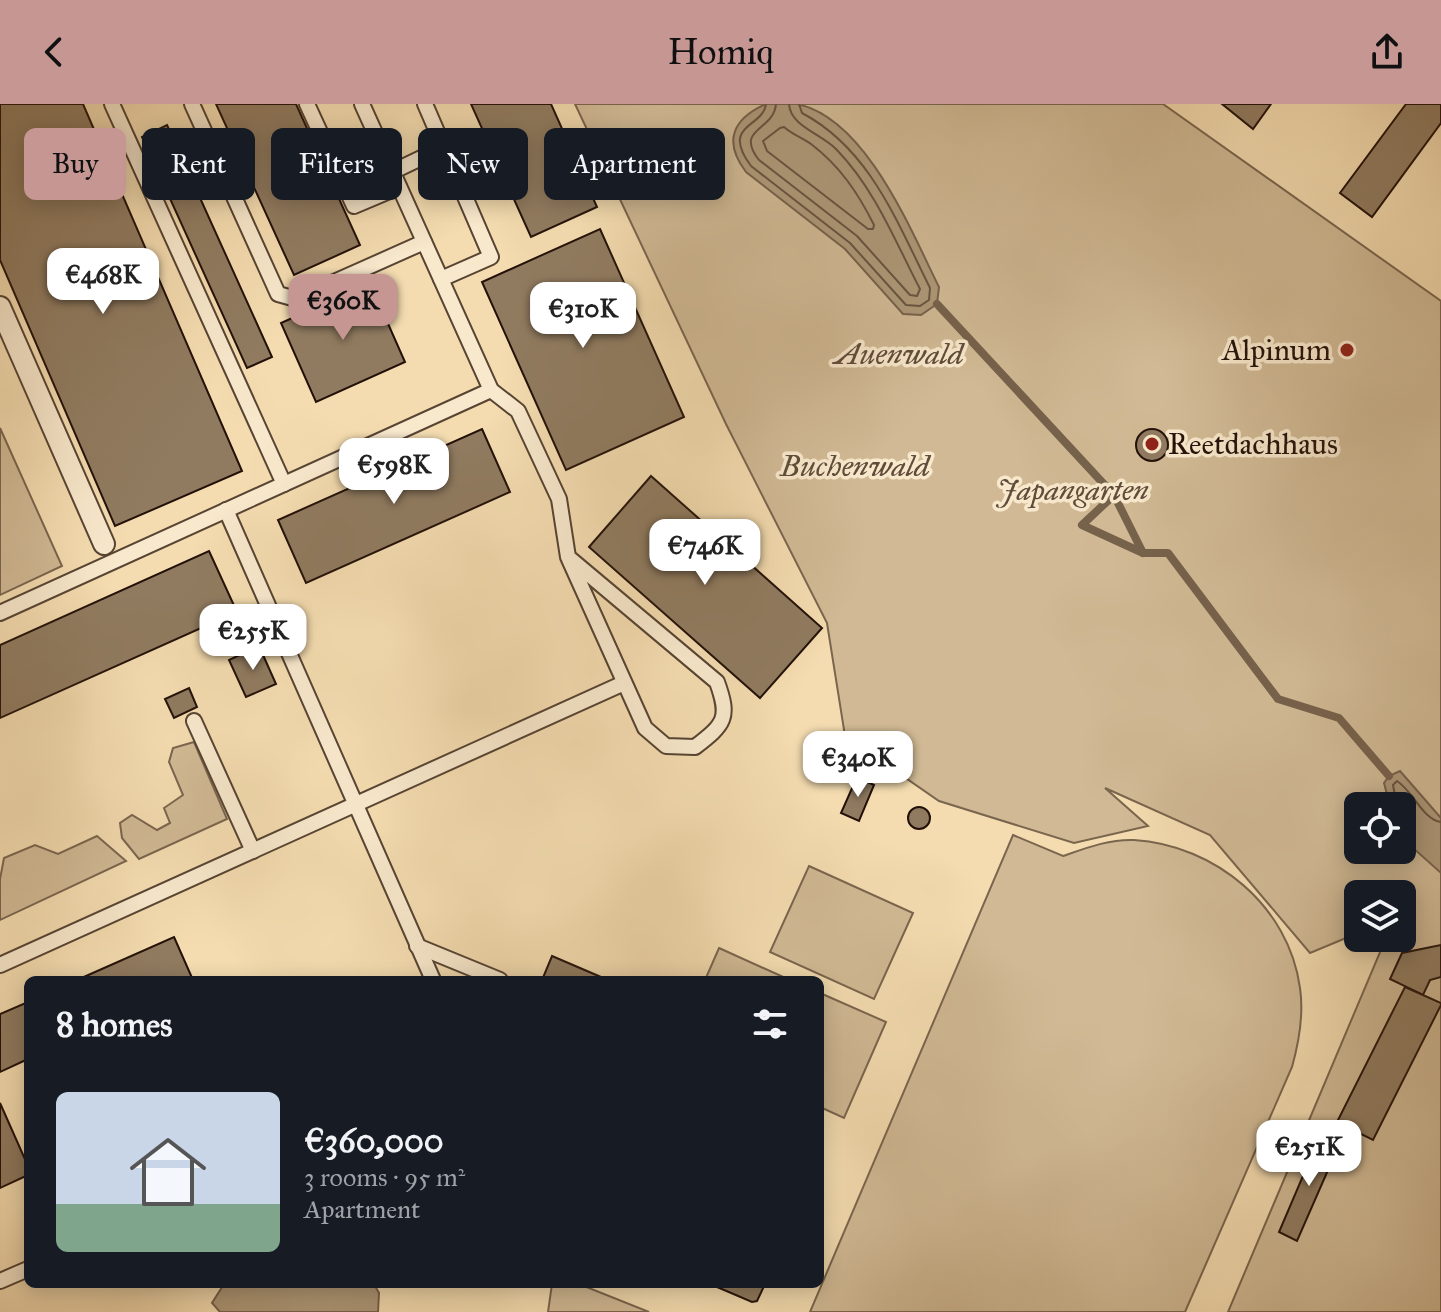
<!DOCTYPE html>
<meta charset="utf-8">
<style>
:root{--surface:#171b24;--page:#20242c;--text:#f1f3f6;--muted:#9ea1a6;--accent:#c59692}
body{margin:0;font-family:"IM FELL Great Primer",serif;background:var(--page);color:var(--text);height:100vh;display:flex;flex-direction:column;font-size:30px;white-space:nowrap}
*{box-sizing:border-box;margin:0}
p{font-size:26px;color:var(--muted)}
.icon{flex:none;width:44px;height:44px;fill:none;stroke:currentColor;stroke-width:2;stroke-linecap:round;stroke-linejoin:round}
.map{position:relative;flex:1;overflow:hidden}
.panel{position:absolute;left:24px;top:872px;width:800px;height:312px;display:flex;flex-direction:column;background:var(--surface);border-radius:12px;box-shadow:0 4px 20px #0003}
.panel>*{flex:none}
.banner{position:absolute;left:24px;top:24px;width:800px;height:72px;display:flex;gap:16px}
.buttons{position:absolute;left:1344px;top:688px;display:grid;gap:16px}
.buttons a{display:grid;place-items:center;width:72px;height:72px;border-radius:12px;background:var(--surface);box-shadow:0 4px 20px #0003;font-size:40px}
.price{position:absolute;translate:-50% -68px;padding:0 18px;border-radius:16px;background:#fff;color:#222;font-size:26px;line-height:52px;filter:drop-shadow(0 2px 4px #0008)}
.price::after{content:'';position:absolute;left:50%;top:48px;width:24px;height:18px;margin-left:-12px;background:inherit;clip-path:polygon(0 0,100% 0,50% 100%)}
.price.active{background:var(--accent);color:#111}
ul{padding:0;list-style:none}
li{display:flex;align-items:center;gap:24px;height:200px;padding:0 32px}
li span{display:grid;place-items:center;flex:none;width:224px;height:160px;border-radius:12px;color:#555}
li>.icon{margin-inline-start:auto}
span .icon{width:96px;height:96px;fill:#fffc;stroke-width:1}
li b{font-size:34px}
h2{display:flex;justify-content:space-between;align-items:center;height:96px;padding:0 32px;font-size:34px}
.tag{padding:0 28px;border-radius:12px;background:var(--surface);box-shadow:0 4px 20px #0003;font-size:28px;line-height:72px}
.tag.active{background:var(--accent);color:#111}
header{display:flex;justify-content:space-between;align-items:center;height:104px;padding:0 32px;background:var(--accent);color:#111;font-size:36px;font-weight:600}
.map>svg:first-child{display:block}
</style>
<header><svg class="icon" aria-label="back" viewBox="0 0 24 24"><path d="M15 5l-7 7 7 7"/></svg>Homiq<svg class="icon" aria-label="share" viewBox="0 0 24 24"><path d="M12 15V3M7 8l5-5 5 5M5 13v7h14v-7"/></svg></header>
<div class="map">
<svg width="1441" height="1208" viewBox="0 0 1441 1208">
<rect width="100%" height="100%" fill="#f4dcb0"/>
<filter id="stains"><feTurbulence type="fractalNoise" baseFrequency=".0025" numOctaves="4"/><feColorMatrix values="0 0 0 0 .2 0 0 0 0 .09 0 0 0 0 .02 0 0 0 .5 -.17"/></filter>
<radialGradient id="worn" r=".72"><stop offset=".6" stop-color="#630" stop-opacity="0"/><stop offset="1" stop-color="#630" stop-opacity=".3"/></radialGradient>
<g fill="#d0b994" stroke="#7a654e" stroke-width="2" fill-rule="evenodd">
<path d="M575 0H1163L1441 197V1208H1228L1386 834H1402V790H1358V829L1310 849 1210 731 1105 684 1148 722 1074 739 939 697 845 632 827 519 726 320ZM1358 702H1402V746H1358Z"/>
<polygon points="0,324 62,462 0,491"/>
<polygon points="194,638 227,715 139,755 122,734 120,719 132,711 157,726 170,719 164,704 183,691 169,658 173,644"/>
<path d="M1013 731 1063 752C1086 744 1109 735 1134 736 1215 741 1289 802 1300 884 1304 911 1299 938 1292 963L1185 1208H810Z"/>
<polygon points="97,732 126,757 0,816 0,775 4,754 35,741 58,750"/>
<polygon points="809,762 913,809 874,895 770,848"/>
<polygon points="719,844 790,876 705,876"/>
<polygon points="820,889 886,918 844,1014 820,1003"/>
<polygon points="552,1180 579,1180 649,1208 548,1208"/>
</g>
<g fill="#ad9777" stroke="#76614b" stroke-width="2">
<path d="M766 0C776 0 787 0 797 0 866 14 911 127 939 183L937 200 921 211 903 210 845 145 746 68C723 38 732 15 766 0Z"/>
<polygon points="1400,667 1441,714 1441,769 1402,734 1402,702 1390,702 1384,679 1389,672"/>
<polygon points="224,1180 374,1180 379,1189 378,1208 220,1208 212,1199"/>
</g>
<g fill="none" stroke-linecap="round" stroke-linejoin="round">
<g stroke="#685440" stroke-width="2">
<path d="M766 0C763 24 720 20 751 62L850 139 906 201 920 202 929 196 930 184C897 118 870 45 802 9L799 0"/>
<path d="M776 0C774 27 734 24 759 56L857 132 910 191 917 192 920 185C895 137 875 85 836 45 822 30 790 22 789 0"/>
<path d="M780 24 784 23C793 31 803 34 811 40 840 62 858 89 874 121L873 125H868L767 47 763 37Z"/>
<path d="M1397 702 1393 681 1397 677C1413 687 1423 716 1441 718"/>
</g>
<g stroke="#76614b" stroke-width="8">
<polyline points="937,200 1114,391 1143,449 1168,449 1278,595 1339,614 1389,672"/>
<polyline points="1114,391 1082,421 1143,449"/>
</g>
</g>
<g fill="#907b60" stroke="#231109" stroke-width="2">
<polygon points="0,0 83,0 242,367 115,422 0,156"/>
<polygon points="216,0 296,0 360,141 294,171"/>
<polygon points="471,0 551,0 597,103 531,133"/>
<polygon points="1222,0 1271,0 1253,25"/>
<polygon points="1406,0 1441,0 1441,19 1372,113 1340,89"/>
<polygon points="167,21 272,253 247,264 142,33"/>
<polygon points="600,125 684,313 566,366 482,178"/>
<polygon points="370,179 405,258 316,298 281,219"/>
<polygon points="482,325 510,388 306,479 278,416"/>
<circle cx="1152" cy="341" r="16"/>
<polygon points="651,372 822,524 760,594 589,443"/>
<polygon points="209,447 237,508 0,614 0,541"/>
<polygon points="259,542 276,580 246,593 229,556"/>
<polygon points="189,584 197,603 174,614 165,595"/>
<polygon points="857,673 874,681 859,717 841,709"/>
<circle cx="919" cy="714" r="11"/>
<polygon points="174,833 193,876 77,876"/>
<polygon points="1441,841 1441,873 1430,876 1423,891 1390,875 1402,849"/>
<polygon points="552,852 608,876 542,876"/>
<polygon points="1405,883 1441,899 1441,901 1373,1036 1337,1018"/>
<polygon points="28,898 28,955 0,968 0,910"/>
<polygon points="0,999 28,1062 28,1071 0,1084"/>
<polygon points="1320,1032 1339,1041 1297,1137 1279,1128"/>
<polygon points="710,1180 765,1180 757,1197 752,1198"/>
</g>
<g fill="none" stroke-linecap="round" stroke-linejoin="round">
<g stroke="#574433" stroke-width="18">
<g id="service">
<polyline points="112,0 284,380"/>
<polyline points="192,0 278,190 296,195 424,138"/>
<polyline points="307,0 354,102 399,83"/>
<path d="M362 0 491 286 518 307 559 395 568 453 645 624 666 642 695 643C725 620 730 614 717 578L568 453"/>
<polyline points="425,0 491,153 441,175"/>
<polyline points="392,68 444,43"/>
<polyline points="226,406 433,876"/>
<polyline points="0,509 491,286"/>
<polyline points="194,617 253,747"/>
<polyline points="417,842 500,876"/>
<polyline points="0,861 624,579"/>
<polyline points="0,1177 28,1165"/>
</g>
</g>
<g stroke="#574433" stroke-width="24">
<polyline id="pedestrian" points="0,203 104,440"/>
</g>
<use href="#service" stroke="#f8e8cc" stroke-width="14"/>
<use href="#pedestrian" stroke="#f8e8cc" stroke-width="20"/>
</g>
<g fill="#8f2418" stroke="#f8e8cc" stroke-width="3">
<circle cx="1347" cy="246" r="8"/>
<circle cx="1152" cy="340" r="8"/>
</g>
<g text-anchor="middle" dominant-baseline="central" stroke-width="7" stroke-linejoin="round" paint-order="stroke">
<g font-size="30" fill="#231109" stroke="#f8e8cc" text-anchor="end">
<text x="1331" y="246">Alpinum</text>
<text x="1168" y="340" text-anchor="start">Reetdachhaus</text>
</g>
<g font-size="30" font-style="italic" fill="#604c3a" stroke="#f8e8cc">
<text x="899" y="250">Auenwald</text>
<text x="855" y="362">Buchenwald</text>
<text x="1073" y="386">Japangarten</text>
</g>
</g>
<rect width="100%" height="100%" filter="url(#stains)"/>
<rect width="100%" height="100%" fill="url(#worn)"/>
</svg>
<div class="buttons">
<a><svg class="icon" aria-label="locate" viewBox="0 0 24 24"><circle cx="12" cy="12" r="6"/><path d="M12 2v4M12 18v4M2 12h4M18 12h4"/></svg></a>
<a><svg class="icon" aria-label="layers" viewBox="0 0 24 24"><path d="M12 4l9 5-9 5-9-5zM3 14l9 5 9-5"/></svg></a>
</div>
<b class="price" style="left:103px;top:212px">€468K</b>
<b class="price active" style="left:343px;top:238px">€360K</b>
<b class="price" style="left:583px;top:246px">€310K</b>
<b class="price" style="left:394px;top:402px">€598K</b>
<b class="price" style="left:705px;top:483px">€746K</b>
<b class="price" style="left:253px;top:568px">€255K</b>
<b class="price" style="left:858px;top:695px">€340K</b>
<b class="price" style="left:1309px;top:1084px">€251K</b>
<div class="banner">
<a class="tag active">Buy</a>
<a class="tag">Rent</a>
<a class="tag">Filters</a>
<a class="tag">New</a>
<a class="tag">Apartment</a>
</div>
<section class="panel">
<h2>8 homes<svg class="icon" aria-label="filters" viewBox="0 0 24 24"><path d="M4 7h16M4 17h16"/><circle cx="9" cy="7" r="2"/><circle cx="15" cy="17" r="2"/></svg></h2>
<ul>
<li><span style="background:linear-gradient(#c9d6e8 70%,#7fa58c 0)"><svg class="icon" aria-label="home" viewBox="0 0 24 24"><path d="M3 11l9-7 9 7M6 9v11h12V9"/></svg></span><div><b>€360,000</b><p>3 rooms · 95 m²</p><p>Apartment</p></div></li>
</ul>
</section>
</div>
